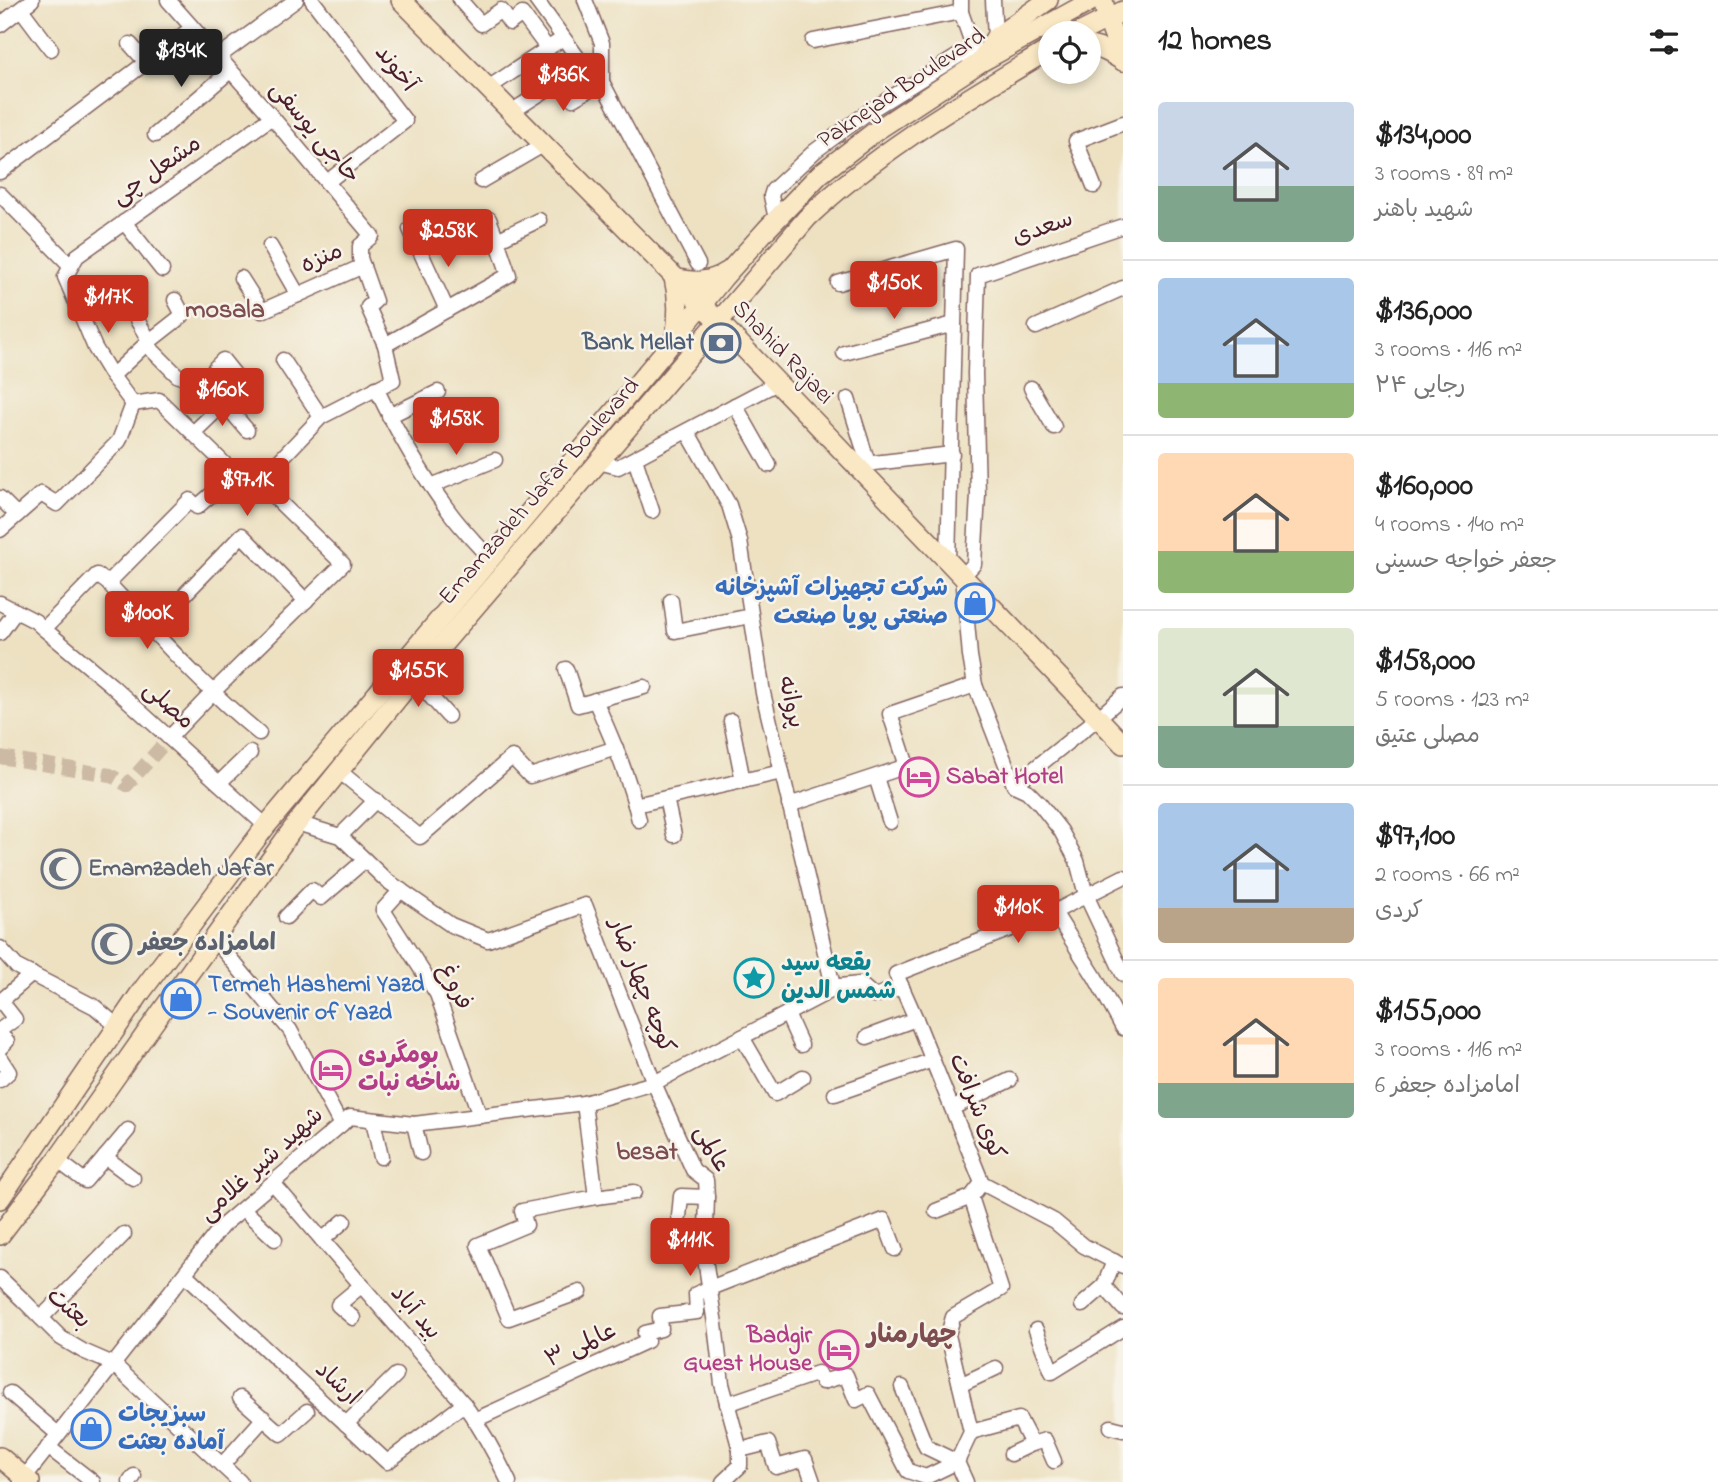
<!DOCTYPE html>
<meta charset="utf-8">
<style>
:root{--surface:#fff;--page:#f2f2f2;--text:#222;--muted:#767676;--line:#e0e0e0;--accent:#c8321e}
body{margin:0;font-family:"Indie Flower","Playpen Sans Arabic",sans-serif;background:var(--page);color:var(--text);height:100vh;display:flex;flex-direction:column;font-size:26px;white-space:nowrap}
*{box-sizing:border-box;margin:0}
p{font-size:23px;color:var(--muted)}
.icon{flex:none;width:38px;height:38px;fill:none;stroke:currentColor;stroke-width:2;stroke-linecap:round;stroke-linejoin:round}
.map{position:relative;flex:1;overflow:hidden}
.side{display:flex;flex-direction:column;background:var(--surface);width:595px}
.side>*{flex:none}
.tools{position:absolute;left:1038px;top:21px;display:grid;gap:14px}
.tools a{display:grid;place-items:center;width:63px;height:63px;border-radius:50%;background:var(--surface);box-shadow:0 4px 10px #0003;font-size:35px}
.price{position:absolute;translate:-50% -60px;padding:0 16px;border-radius:7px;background:var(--accent);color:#fff;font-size:23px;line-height:46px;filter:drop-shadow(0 2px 4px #0008)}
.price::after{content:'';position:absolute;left:50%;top:42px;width:21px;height:16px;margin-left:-10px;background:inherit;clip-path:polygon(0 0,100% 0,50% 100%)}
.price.on{background:#222;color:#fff}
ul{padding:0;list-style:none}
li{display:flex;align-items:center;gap:21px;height:175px;padding:0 35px}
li+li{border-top:2px solid var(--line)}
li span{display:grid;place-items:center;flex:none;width:196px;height:140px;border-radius:7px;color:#555}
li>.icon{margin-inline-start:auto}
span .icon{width:84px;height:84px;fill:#fffc;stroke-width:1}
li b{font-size:30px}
h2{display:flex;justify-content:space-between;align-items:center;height:84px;padding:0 35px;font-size:30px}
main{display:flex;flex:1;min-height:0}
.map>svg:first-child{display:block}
</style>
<main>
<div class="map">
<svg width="1123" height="1482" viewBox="0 0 1123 1482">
<rect width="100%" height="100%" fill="#f7f3e8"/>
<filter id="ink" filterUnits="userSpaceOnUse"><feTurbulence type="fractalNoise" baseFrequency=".0143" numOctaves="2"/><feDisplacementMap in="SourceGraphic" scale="14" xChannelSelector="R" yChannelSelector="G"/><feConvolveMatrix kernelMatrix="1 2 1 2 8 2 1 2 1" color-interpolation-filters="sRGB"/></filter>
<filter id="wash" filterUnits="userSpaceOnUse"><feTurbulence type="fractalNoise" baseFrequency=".00686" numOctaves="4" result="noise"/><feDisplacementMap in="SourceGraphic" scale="28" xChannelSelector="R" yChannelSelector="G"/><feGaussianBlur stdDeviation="1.57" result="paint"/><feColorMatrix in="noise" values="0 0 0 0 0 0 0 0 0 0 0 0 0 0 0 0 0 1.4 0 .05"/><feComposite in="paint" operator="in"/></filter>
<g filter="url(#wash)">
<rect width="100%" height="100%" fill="#ede1c2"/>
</g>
<g filter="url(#ink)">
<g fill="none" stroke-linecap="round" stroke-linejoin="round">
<polyline stroke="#ccbaa4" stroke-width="14" stroke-dasharray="14 7" stroke-linecap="butt" points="0,757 110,775 127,785 169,738"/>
<g stroke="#836360" stroke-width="17">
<g id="minor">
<polyline points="168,0 272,117 372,236 360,246 360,258 375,301 368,307 385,345"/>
<polyline points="312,0 405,121 327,182"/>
<polyline points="460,0 481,24 501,10 510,23 522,14 548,49"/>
<polyline points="536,0 586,69 602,82 602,43 585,0"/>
<polyline points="961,0 961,12 979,63"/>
<polyline points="993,0 995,38"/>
<polyline points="21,9 51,49"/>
<polyline points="0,25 32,0"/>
<polyline points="813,41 961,12"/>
<polyline points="130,44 146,62"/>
<polyline points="218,57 296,0"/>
<polyline points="488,88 556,43"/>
<polyline points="511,112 558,82 573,99 602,82 698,264"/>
<polyline points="155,135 230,71"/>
<polyline points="0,172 192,28"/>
<polyline points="481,181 543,145"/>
<polyline points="1094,186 1076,141 1123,123"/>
<polyline points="0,194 71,266"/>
<polyline points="489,219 497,240"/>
<polyline points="776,219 771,196 773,190 815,151 871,110 963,53 979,63"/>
<polyline points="421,221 410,229 447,310"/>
<polyline points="124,222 162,270"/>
<polyline points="1123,226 978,275 975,373 978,495 974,564 963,576 970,656 975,685 1014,785 1027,791 1039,803 1061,831 1077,861 1086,895 1123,974"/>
<polyline points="270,246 298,295"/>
<polyline points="241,278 262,311 363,266"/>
<polyline points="838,283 956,249 948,562"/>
<polyline points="137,320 150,342"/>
<polyline points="1036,327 1123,288"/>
<polyline points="146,344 178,376"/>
<polyline points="844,353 954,324"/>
<polyline points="283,360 321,417"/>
<polyline points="112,376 146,344 183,315 175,300"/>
<path d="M376 388C396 430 420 472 448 510 460 527 476 543 490 559"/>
<polyline points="1031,388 1054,427"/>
<polyline points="204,389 219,407"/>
<polyline points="848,399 868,463"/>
<polyline points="224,403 247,430"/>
<polyline points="133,404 159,400 235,474 249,482 259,482 343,564 212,693 169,738"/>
<polyline points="133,404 112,376 95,348 65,277 77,256 272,117"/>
<polyline points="735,405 769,465"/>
<polyline points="389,416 438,392"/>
<polyline points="687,431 729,505 740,541 763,693 834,990"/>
<polyline points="193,433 243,385 223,360 215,368"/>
<polyline points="635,459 652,511"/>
<polyline points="599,462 618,467 777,383"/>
<polyline points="856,465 952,454"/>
<polyline points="259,482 321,417 393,380 385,345 509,275 497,240 539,220"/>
<polyline points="431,486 495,460"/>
<polyline points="0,498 17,515"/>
<polyline points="0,530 41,494 57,504 119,441 133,404"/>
<path d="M108 583C157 635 204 688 259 733"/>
<polyline points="186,593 242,535 306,601"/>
<polyline points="671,601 675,631 751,616"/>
<polyline points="0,603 35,621 44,629 111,685 266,826"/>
<polyline points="44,629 97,575 108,583 190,500 197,507 235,474"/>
<polyline points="0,633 16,611"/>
<polyline points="566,669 578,705 644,687"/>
<polyline points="414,678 448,716"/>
<path d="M595 700C612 739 630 779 639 820"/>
<polyline points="731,721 743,781"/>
<polyline points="339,771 420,837 512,757 530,776 616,748"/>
<polyline points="876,777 890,822"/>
<polyline points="219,783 250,753"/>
<polyline points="1014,785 1098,718 1123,696"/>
<polyline points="666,798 674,835"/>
<polyline points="635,805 782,772"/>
<polyline points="789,805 907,766 890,714 975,685"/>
<polyline points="297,823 340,836 386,880 451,925 488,940 585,905 654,1083 693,1170 706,1180 707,1197 705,1259 715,1324 722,1384 740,1450 740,1466 723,1482"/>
<polyline points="340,836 376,800"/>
<polyline points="1123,877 1054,912 896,974 916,1019 982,1183 1054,1221 1084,1246 1123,1266"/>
<polyline points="401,890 383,910 437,994 480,1116"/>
<polyline points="1054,912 1095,977 1123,1028"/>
<polyline points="286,917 312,890 321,898 365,860"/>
<polyline points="214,939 290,1030 341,1125"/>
<polyline points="0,948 17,967 95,1007 117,1026"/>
<polyline points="787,1014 801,1045"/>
<polyline points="0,1030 15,1019 1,1001 32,974"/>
<polyline points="0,1035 7,1041 0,1048"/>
<polyline points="742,1037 775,1094 803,1077"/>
<polyline points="867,1037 916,1019"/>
<polyline points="0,1058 9,1072 0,1080"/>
<polyline points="835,1094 933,1060"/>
<polyline points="584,1103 596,1197"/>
<polyline points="952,1108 1010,1080"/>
<polyline points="373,1120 381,1157"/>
<polyline points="414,1124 421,1153"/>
<polyline points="105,1157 133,1178"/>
<polyline points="57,1160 85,1181 128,1130"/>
<path d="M273 1183 464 1404C481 1428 496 1455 509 1482"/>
<polyline points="243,1209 275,1239"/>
<polyline points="936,1211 971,1197"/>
<polyline points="679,1217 681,1196 707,1197"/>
<polyline points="322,1240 344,1221"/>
<polyline points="1114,1261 1104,1286 1123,1308"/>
<polyline points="185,1274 387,1462 464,1404"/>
<polyline points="0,1278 23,1300 61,1338 83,1351 113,1364 240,1482"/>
<polyline points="580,1292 509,1318 478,1245 526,1225 522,1211 596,1197 634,1192"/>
<polyline points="1082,1305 1104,1286"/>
<polyline points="41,1318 124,1234"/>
<polyline points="353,1318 338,1305 362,1285"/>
<polyline points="1036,1330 1052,1372 1123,1328"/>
<polyline points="960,1385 996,1368"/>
<polyline points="902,1387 926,1447 957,1462"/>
<polyline points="10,1393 58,1434"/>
<polyline points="240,1398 281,1434 307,1411"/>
<polyline points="727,1404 818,1373 822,1382 846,1375 856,1400 868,1394 908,1471 926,1477 957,1462"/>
<polyline points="475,1420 647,1341 645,1333 661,1329 660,1316 697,1312 696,1294 710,1288 884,1220 895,1249"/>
<polyline points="346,1424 396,1375"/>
<polyline points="1111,1427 1123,1430"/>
<polyline points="971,1432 1019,1419 1032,1444 1045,1440 1054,1461"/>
<polyline points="48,1447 93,1482"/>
<polyline points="740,1450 768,1443 776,1467 805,1459 813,1482"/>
<polyline points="1011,1454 1032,1444"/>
<polyline points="222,1465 264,1418"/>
<polyline points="21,1482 222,1226 350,1117 414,1124 584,1103 654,1083 840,986 860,984 874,996 902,987"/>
<polyline points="130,1482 134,1476"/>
<polyline points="966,1482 957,1462 971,1432 948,1335 953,1317 1001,1289 971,1197 982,1183"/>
</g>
</g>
<g stroke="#836360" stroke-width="22">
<g id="secondary">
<polyline points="401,0 719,322 1123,744"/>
<polyline points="1103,0 1107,18 1123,61"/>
<polyline points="1079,33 1123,11"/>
<path d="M1088 46C1101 47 1112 54 1123 61"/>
<polyline points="980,62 995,38 1048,0"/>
<path d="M675 338C679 317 679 299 674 278 694 283 710 283 727 272"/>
<polyline points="0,1199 141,992 266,826 664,352 723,278 767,229 820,174 877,130 979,63 1093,0"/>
<path d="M0 1235 57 1160 164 1008 297 823 414 678 807 218C878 150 966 100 1050 49"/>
<polyline points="0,1457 30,1482"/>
</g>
</g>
<use href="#minor" stroke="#fff" stroke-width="14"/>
<use href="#secondary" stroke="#fae7c3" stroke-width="19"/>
</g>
</g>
<defs>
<g id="bank-ring" transform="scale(2.0125)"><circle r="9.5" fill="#f7f3e8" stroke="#5c6f8a" stroke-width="1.5"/><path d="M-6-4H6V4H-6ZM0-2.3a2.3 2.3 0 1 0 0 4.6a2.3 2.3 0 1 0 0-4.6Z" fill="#5c6f8a"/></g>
<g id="shop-ring" transform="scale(2.0125)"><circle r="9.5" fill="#f7f3e8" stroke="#3f7fe0" stroke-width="1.5"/><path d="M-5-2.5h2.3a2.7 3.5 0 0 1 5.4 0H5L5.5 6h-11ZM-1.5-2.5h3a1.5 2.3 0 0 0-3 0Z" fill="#3f7fe0"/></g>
<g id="hotel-ring" transform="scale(2.0125)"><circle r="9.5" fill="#f7f3e8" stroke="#d1479c" stroke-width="1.5"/><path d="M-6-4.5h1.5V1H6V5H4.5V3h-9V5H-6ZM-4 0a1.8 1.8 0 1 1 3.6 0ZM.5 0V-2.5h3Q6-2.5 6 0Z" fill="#d1479c"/></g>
<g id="mosque-ring" transform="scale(2.0125)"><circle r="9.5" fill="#f7f3e8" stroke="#6b7280" stroke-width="1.5"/><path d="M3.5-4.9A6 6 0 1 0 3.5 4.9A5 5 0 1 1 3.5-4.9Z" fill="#6b7280"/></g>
<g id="sight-ring" transform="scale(2.0125)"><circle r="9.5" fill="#f7f3e8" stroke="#0f9aa8" stroke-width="1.5"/><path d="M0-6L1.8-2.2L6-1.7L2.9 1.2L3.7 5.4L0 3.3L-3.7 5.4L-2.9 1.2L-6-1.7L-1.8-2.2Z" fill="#0f9aa8"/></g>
</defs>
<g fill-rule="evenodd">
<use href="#bank-ring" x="721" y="343"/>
<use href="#shop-ring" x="975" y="603"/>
<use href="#hotel-ring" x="919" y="777"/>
<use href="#mosque-ring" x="61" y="869"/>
<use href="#mosque-ring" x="112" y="944"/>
<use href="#sight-ring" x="754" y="978"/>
<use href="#shop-ring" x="181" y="999"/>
<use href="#hotel-ring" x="331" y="1070"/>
<use href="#hotel-ring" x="839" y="1350"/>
<use href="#shop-ring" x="91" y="1429"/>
</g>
<g text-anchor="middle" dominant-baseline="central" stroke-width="5" stroke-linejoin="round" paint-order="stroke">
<g font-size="24" fill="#4a1f2b" stroke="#f7f3e8">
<text transform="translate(395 69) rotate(52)">آخوند</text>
<text transform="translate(902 89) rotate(-34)">Paknejad Boulevard</text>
<text transform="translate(314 133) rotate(50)">حاجی یوسفی</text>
<text transform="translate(157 171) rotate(-35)">مشعل چی</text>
<text transform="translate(1043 229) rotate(-19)">سعدی</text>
<text transform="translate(322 259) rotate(-24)">منزه</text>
<text transform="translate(782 353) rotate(46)">Shahid Rajaei</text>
<text transform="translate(540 492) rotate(-49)">Emamzadeh Jafar Boulevard</text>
<text transform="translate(790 702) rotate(78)">پروانه</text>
<text transform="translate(168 706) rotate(42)">مصلی</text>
<text transform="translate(641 986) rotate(69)">کوچه چهار ضار</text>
<text transform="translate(454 987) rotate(64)">فروغ</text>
<text transform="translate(976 1107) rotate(68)">کوی شرافت</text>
<text transform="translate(711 1149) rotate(62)">عالمی</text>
<text transform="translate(262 1165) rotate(-42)">شهید شیر غلامی</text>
<text transform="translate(68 1309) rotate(41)">بعثت</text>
<text transform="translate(415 1313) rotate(49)">بید آباد</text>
<text transform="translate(581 1346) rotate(-25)">عالمی ۳</text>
<text transform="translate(337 1384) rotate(43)">ارشاد</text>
</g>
<g font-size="24" font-weight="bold" fill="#4e5e75" stroke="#f7f3e8" text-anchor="end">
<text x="694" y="343">Bank Mellat</text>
</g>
<g font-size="24" font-weight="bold" fill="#366cbe" stroke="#f7f3e8" text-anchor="start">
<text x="948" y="589" text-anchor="end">شرکت تجهیزات آشپزخانه<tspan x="948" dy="28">صنعتی پویا صنعت</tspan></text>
<text x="208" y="985">Termeh Hashemi Yazd<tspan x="208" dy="28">- Souvenir of Yazd</tspan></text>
<text x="118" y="1415">سبزیجات<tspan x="118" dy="28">آماده بعثت</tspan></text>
</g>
<g font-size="24" font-weight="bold" fill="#b23c85" stroke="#f7f3e8" text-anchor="start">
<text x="946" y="777">Sabat Hotel</text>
<text x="358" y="1056">بومگردی<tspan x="358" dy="28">شاخه نبات</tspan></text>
<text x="812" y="1336" text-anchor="end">Badgir<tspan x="812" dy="28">Guest House</tspan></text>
</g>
<g font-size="24" font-weight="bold" fill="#5b616d" stroke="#f7f3e8" text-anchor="start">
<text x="88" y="869">Emamzadeh Jafar</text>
<text x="139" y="944">امامزاده جعفر</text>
</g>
<g font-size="24" font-weight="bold" fill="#0d838f" stroke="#f7f3e8" text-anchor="start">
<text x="781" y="964">بقعه سید<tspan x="781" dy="28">شمس الدین</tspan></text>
</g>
<g font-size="26" font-weight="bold" fill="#7d4d50" stroke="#f7f3e8">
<text x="225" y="311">mosala</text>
<text x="647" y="1153">besat</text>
<text x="912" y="1336">چهارمنار</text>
</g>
</g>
</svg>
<div class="tools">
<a><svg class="icon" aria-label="locate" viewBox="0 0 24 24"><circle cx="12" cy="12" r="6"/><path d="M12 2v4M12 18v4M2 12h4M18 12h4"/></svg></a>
</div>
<b class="price on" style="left:181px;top:89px">$134K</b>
<b class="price" style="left:563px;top:113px">$136K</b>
<b class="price" style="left:448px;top:269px">$258K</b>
<b class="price" style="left:894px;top:321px">$150K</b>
<b class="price" style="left:108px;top:335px">$117K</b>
<b class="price" style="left:222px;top:428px">$160K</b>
<b class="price" style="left:456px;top:457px">$158K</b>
<b class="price" style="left:247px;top:518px">$97.1K</b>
<b class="price" style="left:147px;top:651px">$100K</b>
<b class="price" style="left:418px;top:709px">$155K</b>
<b class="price" style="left:1018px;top:945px">$110K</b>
<b class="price" style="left:690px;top:1278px">$111K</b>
</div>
<section class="side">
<h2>12 homes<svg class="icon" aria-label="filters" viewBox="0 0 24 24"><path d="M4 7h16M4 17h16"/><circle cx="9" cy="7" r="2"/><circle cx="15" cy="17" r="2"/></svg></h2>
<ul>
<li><span style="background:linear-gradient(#c9d6e8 60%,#7fa58c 0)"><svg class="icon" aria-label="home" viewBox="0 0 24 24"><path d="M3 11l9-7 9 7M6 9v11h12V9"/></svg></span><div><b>$134,000</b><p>3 rooms · 89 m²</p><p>شهید باهنر</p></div></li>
<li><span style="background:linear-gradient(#a9c7e8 75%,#8fb573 0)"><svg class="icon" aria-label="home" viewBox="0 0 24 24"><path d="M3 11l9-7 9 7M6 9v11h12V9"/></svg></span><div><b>$136,000</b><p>3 rooms · 116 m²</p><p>رجایی ۲۴</p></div></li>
<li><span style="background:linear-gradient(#ffd9b3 70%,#8fb573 0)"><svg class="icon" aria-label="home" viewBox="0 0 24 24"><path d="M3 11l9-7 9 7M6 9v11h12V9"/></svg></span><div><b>$160,000</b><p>4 rooms · 140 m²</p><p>جعفر خواجه حسینی</p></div></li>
<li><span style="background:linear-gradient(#dfe7d0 70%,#7fa58c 0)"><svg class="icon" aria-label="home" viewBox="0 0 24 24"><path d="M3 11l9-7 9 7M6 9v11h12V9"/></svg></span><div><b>$158,000</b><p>5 rooms · 123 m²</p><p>مصلی عتیق</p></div></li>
<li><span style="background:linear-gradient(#a9c7e8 75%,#b9a48a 0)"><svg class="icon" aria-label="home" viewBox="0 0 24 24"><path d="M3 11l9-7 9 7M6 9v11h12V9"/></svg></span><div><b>$97,100</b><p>2 rooms · 66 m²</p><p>کردی</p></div></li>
<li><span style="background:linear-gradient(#ffd9b3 75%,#7fa58c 0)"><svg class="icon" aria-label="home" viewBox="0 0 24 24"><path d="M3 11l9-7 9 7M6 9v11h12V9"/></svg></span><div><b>$155,000</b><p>3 rooms · 116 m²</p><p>امامزاده جعفر 6</p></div></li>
</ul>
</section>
</main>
